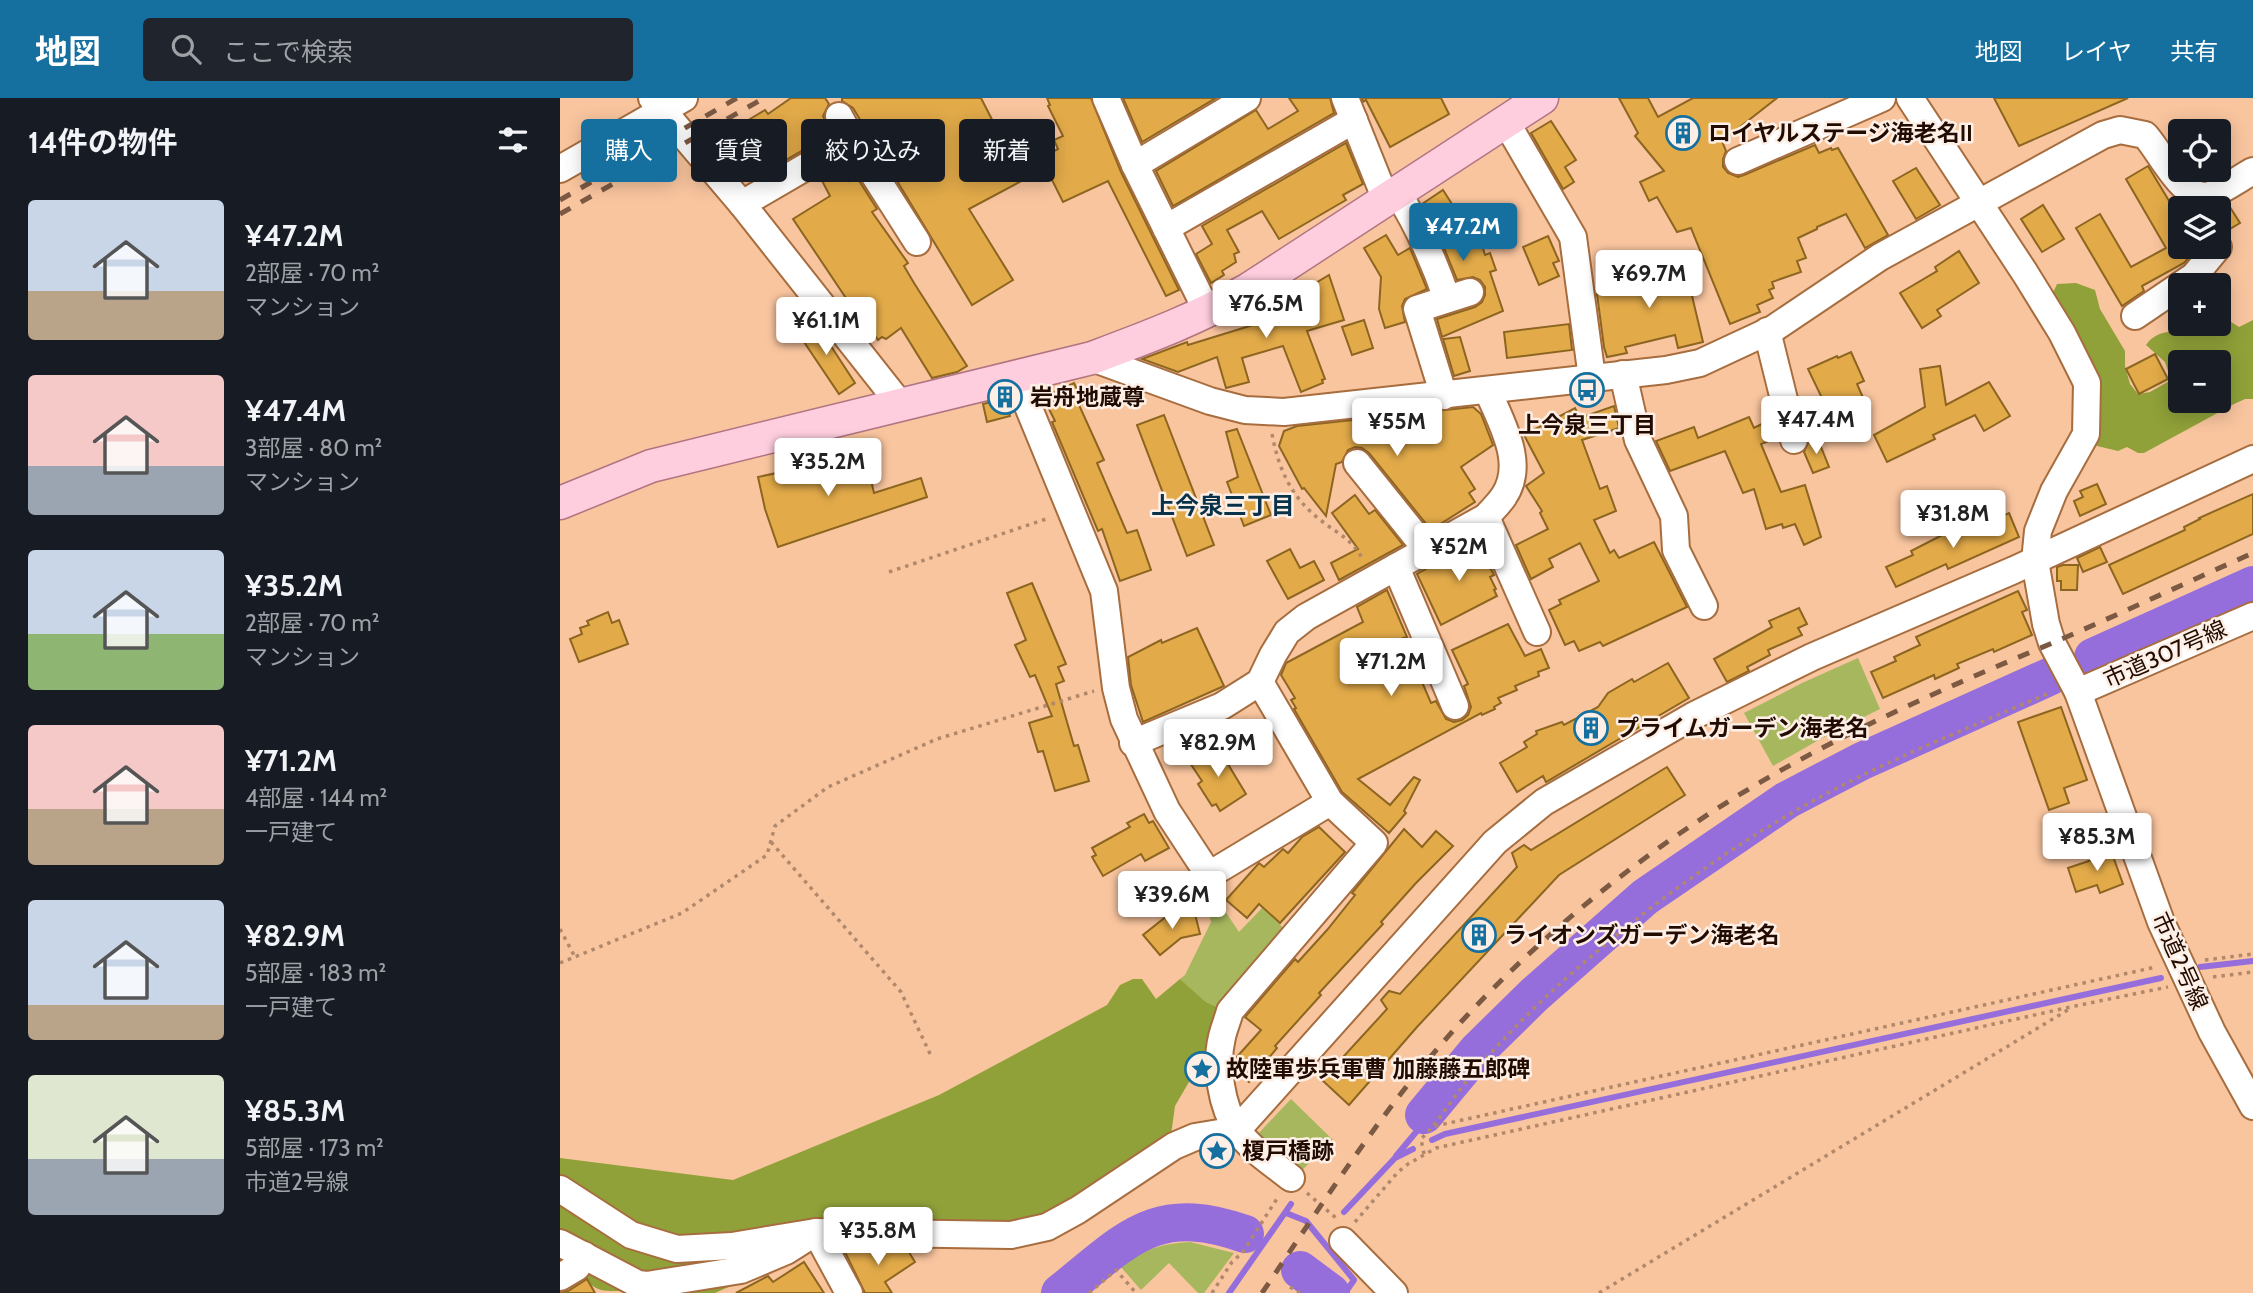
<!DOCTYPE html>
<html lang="ja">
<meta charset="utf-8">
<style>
:root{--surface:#171b24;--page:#20242c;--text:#f1f3f6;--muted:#9ea1a6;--accent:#16709f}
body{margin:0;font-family:Cabin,"Noto Sans JP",sans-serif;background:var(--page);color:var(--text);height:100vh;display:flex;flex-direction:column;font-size:26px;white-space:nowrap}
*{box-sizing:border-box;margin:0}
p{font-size:23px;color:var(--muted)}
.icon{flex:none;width:38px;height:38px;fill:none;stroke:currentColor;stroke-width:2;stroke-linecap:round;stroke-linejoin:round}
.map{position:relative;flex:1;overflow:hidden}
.panel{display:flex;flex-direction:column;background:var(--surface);width:560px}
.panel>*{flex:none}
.guide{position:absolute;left:21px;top:21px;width:665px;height:63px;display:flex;gap:14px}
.buttons{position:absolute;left:1608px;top:21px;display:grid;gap:14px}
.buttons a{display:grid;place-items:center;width:63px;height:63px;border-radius:7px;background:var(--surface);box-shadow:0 4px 18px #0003;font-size:35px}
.price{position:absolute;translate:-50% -60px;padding:0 16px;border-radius:7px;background:#fff;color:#222;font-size:23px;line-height:46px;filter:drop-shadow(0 2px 4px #0008)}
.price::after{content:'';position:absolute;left:50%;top:42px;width:21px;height:16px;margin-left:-10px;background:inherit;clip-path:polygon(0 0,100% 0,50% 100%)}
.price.active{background:var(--accent);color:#fff}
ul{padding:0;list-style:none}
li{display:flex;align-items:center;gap:21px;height:175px;padding:0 28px}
li span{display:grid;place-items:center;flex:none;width:196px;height:140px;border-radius:7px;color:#555}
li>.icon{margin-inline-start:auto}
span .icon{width:84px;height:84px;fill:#fffc;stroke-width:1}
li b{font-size:30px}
h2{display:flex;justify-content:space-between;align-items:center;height:84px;padding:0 28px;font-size:30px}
.pill{padding:0 24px;border-radius:7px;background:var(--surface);box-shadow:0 4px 18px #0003;font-size:24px;line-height:63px}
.pill.active{background:var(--accent);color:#fff}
header{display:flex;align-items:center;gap:42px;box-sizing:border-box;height:98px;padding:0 35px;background:var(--accent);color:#fff}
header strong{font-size:33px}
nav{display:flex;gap:38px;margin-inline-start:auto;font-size:24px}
.search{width:490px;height:63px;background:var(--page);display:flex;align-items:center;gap:18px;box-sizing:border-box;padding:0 24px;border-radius:7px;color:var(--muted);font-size:26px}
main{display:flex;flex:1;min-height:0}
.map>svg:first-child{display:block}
</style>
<header>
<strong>地図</strong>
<div class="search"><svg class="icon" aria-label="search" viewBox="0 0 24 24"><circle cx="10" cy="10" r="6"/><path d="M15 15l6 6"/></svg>ここで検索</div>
<nav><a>地図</a><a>レイヤ</a><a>共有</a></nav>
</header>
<main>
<section class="panel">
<h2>14件の物件<svg class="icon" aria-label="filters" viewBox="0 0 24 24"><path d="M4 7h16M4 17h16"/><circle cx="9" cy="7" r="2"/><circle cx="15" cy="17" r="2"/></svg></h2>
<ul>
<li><span style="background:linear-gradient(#c9d6e8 65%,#b9a48a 0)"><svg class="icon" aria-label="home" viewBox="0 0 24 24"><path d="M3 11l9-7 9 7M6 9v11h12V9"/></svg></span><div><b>¥47.2M</b><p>2部屋 · 70 m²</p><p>マンション</p></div></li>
<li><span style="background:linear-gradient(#f6c9c9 65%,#9aa5b1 0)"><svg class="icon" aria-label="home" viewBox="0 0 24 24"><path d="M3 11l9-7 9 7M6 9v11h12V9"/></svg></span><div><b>¥47.4M</b><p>3部屋 · 80 m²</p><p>マンション</p></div></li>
<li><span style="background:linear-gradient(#c9d6e8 60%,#8fb573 0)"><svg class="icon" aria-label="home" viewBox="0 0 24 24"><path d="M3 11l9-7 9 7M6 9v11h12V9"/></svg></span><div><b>¥35.2M</b><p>2部屋 · 70 m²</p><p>マンション</p></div></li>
<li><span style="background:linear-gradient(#f6c9c9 60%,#b9a48a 0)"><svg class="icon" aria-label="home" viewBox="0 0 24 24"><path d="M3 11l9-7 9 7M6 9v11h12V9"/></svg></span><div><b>¥71.2M</b><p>4部屋 · 144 m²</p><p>一戸建て</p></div></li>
<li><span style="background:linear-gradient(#c9d6e8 75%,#b9a48a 0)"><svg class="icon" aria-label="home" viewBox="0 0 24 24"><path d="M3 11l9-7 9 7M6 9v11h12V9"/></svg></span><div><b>¥82.9M</b><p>5部屋 · 183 m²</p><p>一戸建て</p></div></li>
<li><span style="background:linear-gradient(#dfe7d0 60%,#9aa5b1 0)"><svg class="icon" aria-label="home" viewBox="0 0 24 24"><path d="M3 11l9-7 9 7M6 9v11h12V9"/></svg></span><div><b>¥85.3M</b><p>5部屋 · 173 m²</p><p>市道2号線</p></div></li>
</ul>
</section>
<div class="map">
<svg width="1693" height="1195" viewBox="0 0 1693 1195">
<rect width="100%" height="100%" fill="#f9c59f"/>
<g fill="#a6b75e">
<polygon points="1298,560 1320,611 1264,639 1213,668 1184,615 1242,585"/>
<polygon points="643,793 665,813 679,834 703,809 728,835 659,910 646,904 620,881 625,877 651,824"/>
<polygon points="731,1001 773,1042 736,1078 697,1037"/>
<path d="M630 1144 674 1155 644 1195H638L609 1165 581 1192 560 1168C582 1152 603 1145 630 1144Z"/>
</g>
<g fill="#90a139" fill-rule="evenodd">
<path d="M1516 185 1535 192 1540 211 1565 253V268L1570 286 1578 296 1590 294 1611 282 1605 264 1586 247C1598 229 1620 235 1638 230 1646 228 1650 226 1659 226V216L1679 229 1693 222V301H1685L1674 306 1584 355H1578L1567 349 1558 353 1537 348 1533 342 1492 197 1497 186ZM1620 264H1659V303H1620Z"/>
<path d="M573 881H582L596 901 620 881 646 904 659 910 647 953 615 1008 611 1037 466 1143 293 1134 155 1195H85C71 1190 55 1195 41 1192 25 1187 17 1168 0 1165V1060L173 1082 379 997 547 907 560 887Z"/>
</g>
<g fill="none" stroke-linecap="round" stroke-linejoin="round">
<g stroke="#956edc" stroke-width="6">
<polyline points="1640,869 1693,863"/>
<polyline points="872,1042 885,1036 1601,880"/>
<polyline points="836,1058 857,1033 864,1017"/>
<polyline points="784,1114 835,1060 853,1051"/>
<polyline points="726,1115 746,1123 794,1182 785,1195"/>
<polyline points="669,1195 731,1106"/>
</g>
<g stroke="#956edc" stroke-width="38">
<polyline points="1533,559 1693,487"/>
<polyline points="864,1017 918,952 974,897 1085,799 1227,702 1302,663 1491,578"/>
<polyline points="740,1172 771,1195"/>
<path d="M500 1195C567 1142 594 1104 685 1136"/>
</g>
</g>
<g fill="#e2aa49" stroke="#8c6520" stroke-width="2">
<polygon points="231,0 265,0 269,6 263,18 270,34 261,40 262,41 202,76 175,30 205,12 208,16"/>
<polygon points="282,0 421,0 442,41 450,36 471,78 409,111 453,182 412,207 293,10 282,3"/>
<polygon points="487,0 531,0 561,74 619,192 606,198 548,83 503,104 481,60 498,51 494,42 503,38 488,8 490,7"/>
<polygon points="563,0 656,0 582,44"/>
<polygon points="729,0 770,0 774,15 613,108 596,73 696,12 708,31 738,13"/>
<polygon points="802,0 881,0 889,16 830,49 806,2 803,4"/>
<polygon points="1059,0 1088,0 1098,19 1133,0 1217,0 1162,43 1166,53 1163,61 1163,69 1168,75 1178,79 1184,77 1255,47 1259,55 1271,50 1272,52 1278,50 1328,137 1305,150 1286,116 1257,129 1257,131 1238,140 1246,160 1237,163 1241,174 1212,184 1214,190 1209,192 1213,200 1197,207 1200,214 1170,226 1131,130 1117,134 1097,99 1089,103 1080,84 1104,73 1075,38 1078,35"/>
<polygon points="1434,0 1568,0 1459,48"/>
<polygon points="991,23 1016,62 1005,69 1014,84 1003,91 971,35"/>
<polygon points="786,45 803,86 783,97 786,102 719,141 702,113 667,132 679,154 674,156 676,164 662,173 664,177 651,185 636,156 652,146 642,128"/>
<polygon points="279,68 289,83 296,78 317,111 312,114 348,165 344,168 354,185 407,268 397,274 372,280 341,230 326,241 322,239 318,242 301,216 298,218 233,121 270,98 260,79"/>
<polygon points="1588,68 1620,121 1620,149 1638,149 1624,165 1582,188 1584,193 1562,208 1516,130 1540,116 1571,169 1606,150 1566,81"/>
<polygon points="1356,70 1380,107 1356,121 1333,83"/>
<polygon points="883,92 917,145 921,144 925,157 930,155 936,172 930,174 943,213 882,239 877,221 915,209 922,204 925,197 925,189 920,182 913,179 897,182 880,140 862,106"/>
<polygon points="1668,106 1680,125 1665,134 1659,124 1659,110"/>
<polygon points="1483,107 1504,141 1482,154 1461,121"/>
<polygon points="826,137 838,157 850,150 867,191 845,201 842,208 845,224 825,230 819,211 821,179 804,150"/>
<polygon points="988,138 999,163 993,165 999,178 979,187 963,149"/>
<polygon points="1399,153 1419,185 1377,212 1381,218 1362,230 1340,195 1377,173 1375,169"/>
<polygon points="1123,160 1143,244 1118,250 1115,237 1065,249 1067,255 1047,259 1044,249 1037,196 1041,195 1040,190 1062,185 1061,182 1100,173 1098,167"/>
<polygon points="769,177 784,222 747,233 765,281 762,282 763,285 741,294 723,248 682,260 689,284 666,290 657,259 618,274 582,261 627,244 628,247 732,215 727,199 729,199 728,196 749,189"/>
<polygon points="804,222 813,250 792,257 782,229"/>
<polygon points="255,223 268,241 267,242 295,285 279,296 238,235"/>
<polygon points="1009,226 1012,252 947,260 944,234"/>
<polygon points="900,239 910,273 894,278 883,241"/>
<polygon points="1291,254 1304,283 1297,286 1308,311 1274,325 1248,271 1277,258 1278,260"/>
<polygon points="1595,256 1608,281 1579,296 1566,271"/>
<polygon points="1380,268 1386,307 1429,284 1450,318 1424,333 1415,317 1373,337 1375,341 1327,364 1314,337 1365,309 1360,271"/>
<polygon points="514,285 523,305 519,307 544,362 537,365 567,435 577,432 591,472 560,483 542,431 538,433 492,324 495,323 488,309 495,306 490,296"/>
<polygon points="446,300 450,318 427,324 423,306"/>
<polygon points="1054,308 1059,330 1022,342 1040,391 1047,388 1056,413 1034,422 1050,455 1054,452 1059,460 1094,444 1127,509 1043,548 1040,544 1019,553 1014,543 1005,547 989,512 1001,506 999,502 1039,483 1020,445 989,461 993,469 971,481 956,447 988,431 980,415 982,413 966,388 984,375 964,337 1015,310 1020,320"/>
<polygon points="913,309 921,316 933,347 901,369 915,391 909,395 915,404 871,432 809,355 802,350 795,349 788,352 782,364 776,366 766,418 744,390 742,391 719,348 724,333 737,328 793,322 798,335 830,318 839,317 844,327 866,314"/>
<polygon points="604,317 654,447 627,458 577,327"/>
<polygon points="1189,319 1194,330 1202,326 1209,343 1201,346 1221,394 1245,387 1261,439 1244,447 1235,426 1223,430 1222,426 1206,431 1194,391 1183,395 1165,353 1110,373 1096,343 1134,329 1138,340"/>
<polygon points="677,331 711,417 684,428 667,384 678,379 666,334"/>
<polygon points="1257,339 1269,369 1253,375 1244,354 1249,342"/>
<polygon points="305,356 314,395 361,380 367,399 218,449 205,411 198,379"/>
<polygon points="1537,386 1546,406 1520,418 1514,403 1523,399 1520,393"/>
<polygon points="1693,396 1693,436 1563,496 1549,467 1625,432 1624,429 1640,421 1639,420"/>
<polygon points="795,397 809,416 815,412 843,447 779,482 771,465 798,451 772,415"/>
<polygon points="1449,415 1459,439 1388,471 1386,466 1336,489 1326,469 1353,457 1351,453 1392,432 1395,440"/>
<polygon points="916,443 934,477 930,479 936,491 934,492 937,498 881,527 857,476"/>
<polygon points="1540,449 1547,464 1523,474 1517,460"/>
<polygon points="730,451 740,470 754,463 764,482 728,501 707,463"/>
<polygon points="1503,467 1518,467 1517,492 1501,492 1501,483 1497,483 1497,469"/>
<polygon points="472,485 506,566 498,569 504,583 496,586 514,648 518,647 529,683 495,693 483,653 478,654 469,625 492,618 475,577 470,579 455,547 466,542 447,495"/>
<polygon points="827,492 847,539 843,540 871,605 876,603 886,621 894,624 902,622 908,617 911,609 904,588 908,586 892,552 948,526 965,558 981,551 989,570 978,574 979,578 955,588 957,592 938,600 941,605 934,609 935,611 922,617 921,615 798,681 830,707 854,679 860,682 844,713 846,715 829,735 782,694 734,611 736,610 731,602 735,600 721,577 726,565 803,524 797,509"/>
<polygon points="1458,493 1467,512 1462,514 1472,537 1434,554 1433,551 1397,566 1399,570 1375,581 1374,577 1323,600 1311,574 1336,563 1334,559 1360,547 1356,539"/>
<polygon points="1239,510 1247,526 1238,530 1242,537 1208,552 1210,557 1187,569 1189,573 1167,584 1154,561 1212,529 1209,523"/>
<polygon points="48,514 52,525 59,522 68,546 19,564 10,541 22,536 20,530 29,527 27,523"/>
<polygon points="637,530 664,588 583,624 571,587 568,559 601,542 602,545"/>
<polygon points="1108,565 1129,600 986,684 983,678 957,694 940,665 967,649 964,644 977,636 976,633 1002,624 1004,627 1038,609 1048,595 1072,581 1074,584"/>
<polygon points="1501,609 1527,682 1504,690 1509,705 1489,712 1458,624"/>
<polygon points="657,648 686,696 660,713 656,706 652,708 638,686 642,683 630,665"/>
<polygon points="1107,669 1125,697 999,777 857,929 789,1007 762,982 827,911 821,902 829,893 840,896 957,769 952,755 964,747 971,752"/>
<polygon points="584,716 589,725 593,723 609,750 585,763 581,756 543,778 532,759 536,757 532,750 570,729 567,725"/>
<polygon points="759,729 785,754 720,825 699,806 687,820 666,802 699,765 704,769 723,751 728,755 742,739"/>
<polygon points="844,731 862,749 876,733 893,748 856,785 821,824 823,826 759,895 761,897 715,948 717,950 689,984 675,972 675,961 701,932 685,919 735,861 738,864 767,832 795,797 792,795"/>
<polygon points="1550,750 1563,786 1540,795 1537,787 1516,794 1508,770 1532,762 1530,757"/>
<polygon points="634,812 640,836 621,840 600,857 583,837 607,818"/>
<polygon points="290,1150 312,1151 315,1155 323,1151 347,1151 355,1164 325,1184 332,1195 305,1195 285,1154"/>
<polygon points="244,1164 264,1195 176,1195 208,1178 213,1184"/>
<polygon points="27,1181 35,1195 0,1195 8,1193"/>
</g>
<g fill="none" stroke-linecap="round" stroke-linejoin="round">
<g stroke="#a76d3e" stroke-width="30">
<g id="minor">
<polyline points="92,0 182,106 340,306"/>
<polyline points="546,0 575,67 648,215"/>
<polyline points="785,0 826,102"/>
<polyline points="1350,0 1465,175 1502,235 1527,285 1526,336 1494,393 1478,433 1475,463 1486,526 1492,545 1518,594 1601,824 1652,934 1693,1008"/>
<polyline points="946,24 1013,139 1032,280"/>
<polyline points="292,42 357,144"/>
<polyline points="1178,63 1322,0"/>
<polyline points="575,67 687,0"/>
<polyline points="0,71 124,0"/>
<path d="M837 94C859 129 874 163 887 201"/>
<polyline points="182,106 292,42 279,18"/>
<polyline points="606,130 794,22"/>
<polyline points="1575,218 1634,178 1658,149"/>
<polyline points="1207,233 1234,342"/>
<path d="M532 260 650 303 685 312 724 314 1106 272 1140 265 1213 231 1320 159 1543 37 1560 32 1585 37C1601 54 1623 105 1650 97 1664 92 1680 80 1693 73"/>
<polyline points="1063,276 1078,342 1114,418 1116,452 1144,508"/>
<polyline points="456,279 544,493 556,590 564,621 607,713 649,777 770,704"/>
<polyline points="884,298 857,211 910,194"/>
<polyline points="797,365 867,452"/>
<polyline points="926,419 977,534"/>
<polyline points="836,469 895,608"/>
<path d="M700 584 770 704 814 745 670 913C668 921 664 930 662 939 655 967 661 1009 678 1033 691 1052 714 1066 731 1080"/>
<polyline points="1518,594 1693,518"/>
<path d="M573 645 662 608 700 584 713 557 727 534 746 519 926 419C932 412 939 406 944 398 966 365 941 325 928 293"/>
<polyline points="677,1032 935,744 984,704 1133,618 1252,559 1454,472 1693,361"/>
<polyline points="0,1091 71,1137 117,1151 172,1148 256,1134 451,1137 487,1129 518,1112 614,1048 635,1039 677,1032"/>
<polyline points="783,1143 834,1195"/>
<polyline points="0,1145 78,1186 87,1187 181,1172 226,1153 256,1134 289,1195"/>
<polyline points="0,1179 17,1169 24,1157"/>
</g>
</g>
<g stroke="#b17582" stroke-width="35">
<path id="major" d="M0 405 91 368 532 260C588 239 637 221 689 191L982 0"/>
</g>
<g stroke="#b2886b" stroke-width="3.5" stroke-dasharray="3.5 5" stroke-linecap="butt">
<path d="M712 336C719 373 732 401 763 424 781 438 789 439 803 461"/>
<polyline points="329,474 489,420"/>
<polyline points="211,744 341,894 372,960"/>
<polyline points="0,831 15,859"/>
<polyline points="1645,862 1693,856"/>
<polyline points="0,865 122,815 207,757 215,728 268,689 377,641 534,593"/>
<polyline points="1653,879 1693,874"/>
<polyline points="875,1028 1596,869"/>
<path d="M864 1056 861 1041C880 1022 893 999 910 979 947 935 990 893 1034 856 1116 786 1209 722 1307 675 1367 646 1430 621 1491 594"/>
<polyline points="747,1095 776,1120"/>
<polyline points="795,1124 838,1074 848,1066 876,1050 1515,908 1608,889"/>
<polyline points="730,1189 740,1195"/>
<polyline points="529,1195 556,1172 576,1195"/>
<polyline points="652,1195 672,1164 683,1154 718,1099"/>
<polyline points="1039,1195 1511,910"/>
</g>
<use href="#minor" stroke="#fff" stroke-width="26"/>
<use href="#major" stroke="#fecede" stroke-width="32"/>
<g stroke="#7c5943" stroke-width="5" stroke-dasharray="12 12" stroke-linecap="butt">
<polyline points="0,102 177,0"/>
<polyline points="0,116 204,0"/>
<path d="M702 1195C765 1102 825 1007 901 924 997 820 1113 731 1236 664 1318 619 1404 582 1490 546 1558 517 1625 485 1693 455"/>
</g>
</g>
<defs>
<g id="building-ring" transform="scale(1.75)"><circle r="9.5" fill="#fdefe6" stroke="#16709f" stroke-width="1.5"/><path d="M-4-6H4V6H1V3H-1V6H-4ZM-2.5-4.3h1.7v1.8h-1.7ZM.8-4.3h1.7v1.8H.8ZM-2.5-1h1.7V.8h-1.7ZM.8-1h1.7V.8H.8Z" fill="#16709f"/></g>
<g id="bus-ring" transform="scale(1.75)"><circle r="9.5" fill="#fdefe6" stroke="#16709f" stroke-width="1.5"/><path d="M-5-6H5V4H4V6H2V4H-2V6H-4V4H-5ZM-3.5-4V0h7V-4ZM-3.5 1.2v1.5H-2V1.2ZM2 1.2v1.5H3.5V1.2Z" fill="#16709f"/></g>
<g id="sight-ring" transform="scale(1.75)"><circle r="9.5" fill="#fdefe6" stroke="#16709f" stroke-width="1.5"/><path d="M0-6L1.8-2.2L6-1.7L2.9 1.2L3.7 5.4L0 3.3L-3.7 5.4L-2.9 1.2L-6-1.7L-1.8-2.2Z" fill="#16709f"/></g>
</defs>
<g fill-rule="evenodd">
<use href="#building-ring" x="1123" y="35"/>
<use href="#bus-ring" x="1027" y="292"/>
<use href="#building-ring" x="445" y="299"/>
<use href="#building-ring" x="1031" y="630"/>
<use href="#building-ring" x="919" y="837"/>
<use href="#sight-ring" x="642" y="971"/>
<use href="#sight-ring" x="657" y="1053"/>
</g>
<g text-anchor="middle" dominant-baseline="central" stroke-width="5" stroke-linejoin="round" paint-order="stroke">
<g font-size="23" font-weight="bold" fill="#220b00" stroke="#fdefe6" text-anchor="start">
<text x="1148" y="35">ロイヤルステージ海老名II</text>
<text x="470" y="299">岩舟地蔵尊</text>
<text x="1027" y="327" text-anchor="middle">上今泉三丁目</text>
<text x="1056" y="630">プライムガーデン海老名</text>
<text x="944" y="837">ライオンズガーデン海老名</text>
<text x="666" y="971">故陸軍歩兵軍曹 加藤藤五郎碑</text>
<text x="682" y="1053">榎戸橋跡</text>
</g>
<g font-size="23" fill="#220b00" stroke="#fdefe6">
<text transform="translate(1605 556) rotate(-24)">市道307号線</text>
<text transform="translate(1620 863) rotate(66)">市道2号線</text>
</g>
<g font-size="24" font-weight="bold" fill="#083249" stroke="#fdefe6">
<text x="663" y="407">上今泉三丁目</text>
</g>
</g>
</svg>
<div class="buttons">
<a><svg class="icon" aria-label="locate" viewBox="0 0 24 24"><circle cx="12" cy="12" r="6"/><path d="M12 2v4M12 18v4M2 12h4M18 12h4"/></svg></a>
<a><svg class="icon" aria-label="layers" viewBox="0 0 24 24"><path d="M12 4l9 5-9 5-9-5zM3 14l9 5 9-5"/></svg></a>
<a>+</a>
<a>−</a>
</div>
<b class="price active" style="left:903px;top:165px">¥47.2M</b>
<b class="price" style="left:1089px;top:212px">¥69.7M</b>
<b class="price" style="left:706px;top:242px">¥76.5M</b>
<b class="price" style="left:266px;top:259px">¥61.1M</b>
<b class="price" style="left:1256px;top:358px">¥47.4M</b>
<b class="price" style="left:837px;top:360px">¥55M</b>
<b class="price" style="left:268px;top:400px">¥35.2M</b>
<b class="price" style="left:1393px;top:452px">¥31.8M</b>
<b class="price" style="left:899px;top:485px">¥52M</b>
<b class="price" style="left:831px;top:600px">¥71.2M</b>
<b class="price" style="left:658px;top:681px">¥82.9M</b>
<b class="price" style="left:1537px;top:775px">¥85.3M</b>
<b class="price" style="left:612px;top:833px">¥39.6M</b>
<b class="price" style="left:318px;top:1169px">¥35.8M</b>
<div class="guide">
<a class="pill active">購入</a>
<a class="pill">賃貸</a>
<a class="pill">絞り込み</a>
<a class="pill">新着</a>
</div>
</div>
</main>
